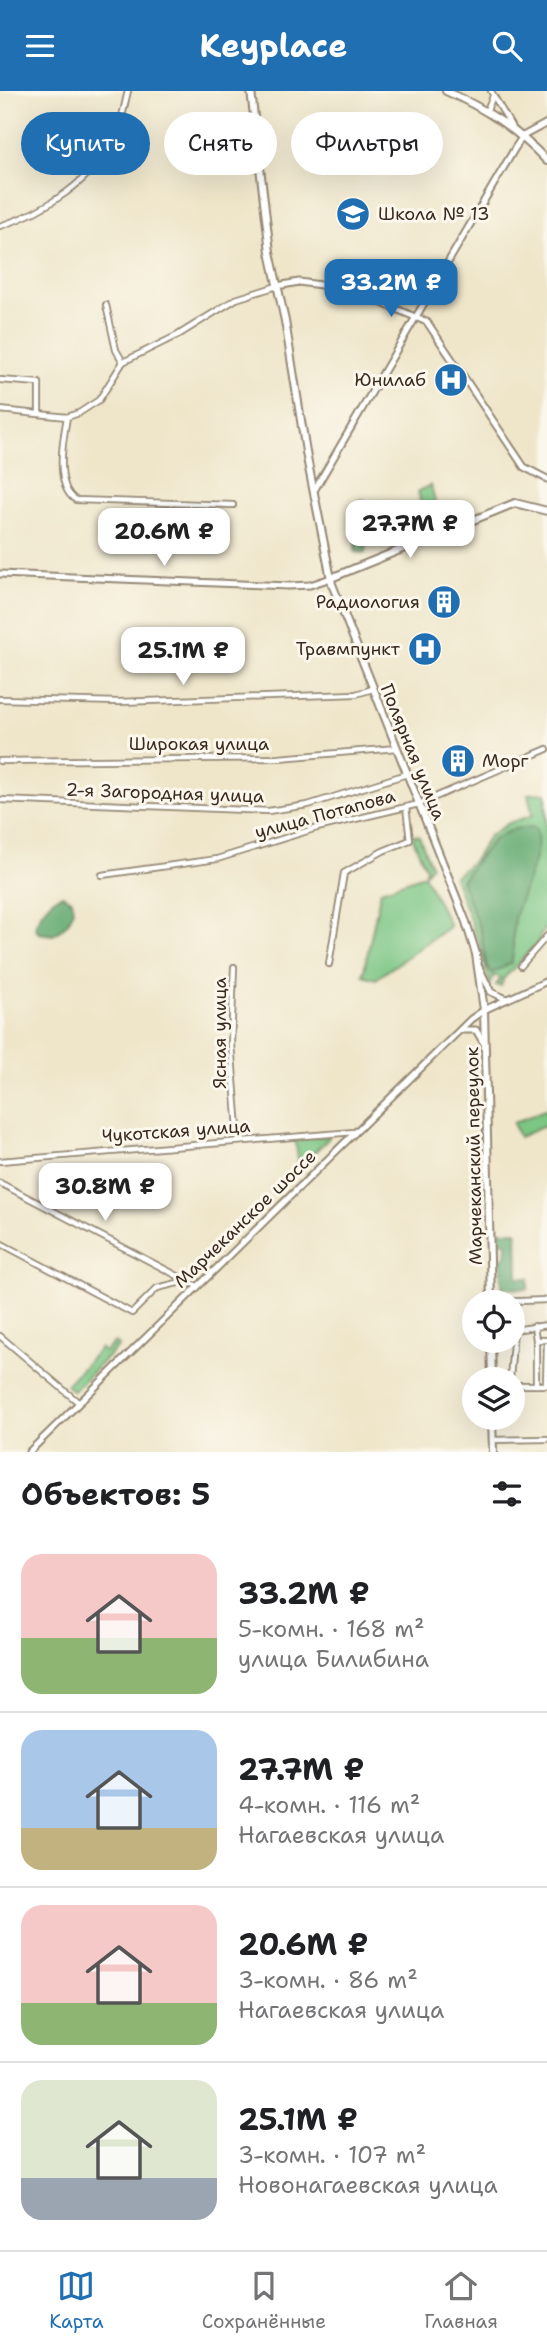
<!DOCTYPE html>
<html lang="ru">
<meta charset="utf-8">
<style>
:root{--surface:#fff;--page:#f2f2f2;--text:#202124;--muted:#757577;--line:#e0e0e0;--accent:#1f6fb2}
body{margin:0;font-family:"Shantell Sans",sans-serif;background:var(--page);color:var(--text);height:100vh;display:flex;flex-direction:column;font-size:26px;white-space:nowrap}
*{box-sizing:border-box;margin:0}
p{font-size:23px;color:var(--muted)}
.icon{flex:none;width:38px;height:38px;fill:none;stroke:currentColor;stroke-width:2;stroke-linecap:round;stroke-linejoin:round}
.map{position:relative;height:1361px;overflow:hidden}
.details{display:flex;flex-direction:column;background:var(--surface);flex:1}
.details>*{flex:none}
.guide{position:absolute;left:21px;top:21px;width:506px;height:63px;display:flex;gap:14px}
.fabs{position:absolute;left:462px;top:1199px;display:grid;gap:14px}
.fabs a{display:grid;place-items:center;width:63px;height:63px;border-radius:50%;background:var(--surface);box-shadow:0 7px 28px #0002;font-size:35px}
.price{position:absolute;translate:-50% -60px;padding:0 16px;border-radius:14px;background:#fff;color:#222;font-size:23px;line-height:46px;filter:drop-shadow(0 2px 4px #0008)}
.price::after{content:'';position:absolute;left:50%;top:42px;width:21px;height:16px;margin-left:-10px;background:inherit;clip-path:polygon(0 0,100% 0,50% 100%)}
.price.active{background:var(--accent);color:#fff}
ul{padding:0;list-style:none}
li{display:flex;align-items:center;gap:21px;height:175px;padding:0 21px}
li+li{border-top:2px solid var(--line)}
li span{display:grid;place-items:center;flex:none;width:196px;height:140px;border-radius:21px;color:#555}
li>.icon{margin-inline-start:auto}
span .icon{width:84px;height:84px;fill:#fffc;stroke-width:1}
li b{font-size:30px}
h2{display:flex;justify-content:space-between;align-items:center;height:84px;padding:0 21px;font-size:30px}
.tag{padding:0 24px;border-radius:32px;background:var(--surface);box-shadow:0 7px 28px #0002;font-size:24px;line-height:63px}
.tag.active{background:var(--accent);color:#fff}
header{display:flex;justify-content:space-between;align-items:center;height:91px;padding:0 21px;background:var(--accent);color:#fff;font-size:32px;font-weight:700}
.menu{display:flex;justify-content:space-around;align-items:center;height:98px;border-top:2px solid var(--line);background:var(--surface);font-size:19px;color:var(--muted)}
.menu a{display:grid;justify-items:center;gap:4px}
.menu .active{color:var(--accent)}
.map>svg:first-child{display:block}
</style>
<header><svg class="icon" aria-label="menu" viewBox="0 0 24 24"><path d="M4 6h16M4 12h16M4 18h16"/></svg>Keyplace<svg class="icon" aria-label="search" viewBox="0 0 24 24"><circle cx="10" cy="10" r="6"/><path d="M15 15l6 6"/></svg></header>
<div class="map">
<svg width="547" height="1361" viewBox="0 0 547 1361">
<rect width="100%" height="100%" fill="#fbf7ec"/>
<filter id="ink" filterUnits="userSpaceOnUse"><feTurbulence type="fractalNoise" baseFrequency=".0143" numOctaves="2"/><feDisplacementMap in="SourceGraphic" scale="14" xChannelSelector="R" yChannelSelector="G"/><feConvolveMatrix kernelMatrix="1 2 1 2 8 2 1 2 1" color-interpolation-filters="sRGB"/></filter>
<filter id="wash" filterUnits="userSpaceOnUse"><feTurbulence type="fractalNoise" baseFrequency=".00686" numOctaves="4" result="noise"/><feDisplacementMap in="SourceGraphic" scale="28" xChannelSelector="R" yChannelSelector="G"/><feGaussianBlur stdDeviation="1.57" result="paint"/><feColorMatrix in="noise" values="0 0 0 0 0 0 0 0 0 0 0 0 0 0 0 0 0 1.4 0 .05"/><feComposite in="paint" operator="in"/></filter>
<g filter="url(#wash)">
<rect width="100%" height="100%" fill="#efe6ca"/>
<g fill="#7cc684" stroke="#5c7851" stroke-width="2">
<polygon points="431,394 439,428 425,433 418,400"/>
<polygon points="546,702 547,833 536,854 504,887 501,895 496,894 501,887 494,884 490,894 479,853 454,786 475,768 489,745 509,732 533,724 528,703"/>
<polygon points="414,744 419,745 431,775 424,784 450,835 376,888 363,884 381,799 424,784 426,777 413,748"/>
<polygon points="547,1018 547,1034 519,1046 513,1032"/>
<polygon points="329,1045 328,1048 299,1076 295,1047"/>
<polygon points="115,1251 119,1255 73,1300 66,1294 100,1257 105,1261"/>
</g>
<g fill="#65ab72" stroke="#506a48" stroke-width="2">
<path d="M360 409H364C367 416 368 457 365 462L355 461 356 440 350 419Z"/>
<path d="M534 736C547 751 521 804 515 824 510 839 516 860 511 872L492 882 487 877 481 842 461 789 494 748 513 738Z"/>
<path d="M62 804 72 809C76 824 66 837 53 844L39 842 35 836C39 823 49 808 62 804Z"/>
<polygon points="500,1140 517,1140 518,1187 529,1187 528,1198 502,1197 501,1168 506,1165 507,1152 500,1150"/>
</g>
</g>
<g filter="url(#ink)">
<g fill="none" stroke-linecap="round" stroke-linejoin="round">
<g stroke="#958874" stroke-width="8">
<g id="minor">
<polyline points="491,0 511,35"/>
<polyline points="487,19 493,5"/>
<path d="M0 135C44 121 93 90 114 47 122 33 124 15 128 0"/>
<polyline points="106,214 116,259 123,271"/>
<polyline points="0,289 39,292 39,321"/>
<path d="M0 319 67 326C63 348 54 396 76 409L233 414"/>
<polyline points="67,326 79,322 99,309 123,271 178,244 236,208 277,195"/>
<polyline points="0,608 119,611 356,603 373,598"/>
<polyline points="0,670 279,667 397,657"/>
<polyline points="0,709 268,720 308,714 407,683"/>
<polyline points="102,784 217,768 317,737 419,713 547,658"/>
<polyline points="329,873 344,782 383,760 410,749 406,716"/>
<polyline points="521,875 547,845"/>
<polyline points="234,876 231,953 239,1050"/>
<polyline points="0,1070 354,1041"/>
<polyline points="0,1092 197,1195"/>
<polyline points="0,1152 132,1222 157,1197 186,1190"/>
<polyline points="491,1211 547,1209"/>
<polyline points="534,1235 536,1249 547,1249"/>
<polyline points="0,1245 78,1311"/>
<polyline points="536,1249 536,1294"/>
<polyline points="510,1288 514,1239 547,1234"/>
<polyline points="513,1294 547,1294"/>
<polyline points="546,1294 547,1254"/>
<polyline points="492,1349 547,1348"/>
</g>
</g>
<g stroke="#958874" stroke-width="9">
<g id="tertiary">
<polyline points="277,195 299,191 349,198 427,231 524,376 547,388"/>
<polyline points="315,398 515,57 523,45 547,32"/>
<polyline points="0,483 289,495 310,494 331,487"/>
<polyline points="479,876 491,901 507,908"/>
<polyline points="463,939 476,939 483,951"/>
<polyline points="29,1361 471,928 484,919 547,890"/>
</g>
</g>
<g stroke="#958874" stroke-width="10">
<g id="secondary">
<polyline points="251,0 270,161 285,230 307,367 332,493 466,831 476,863 484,919 491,1211"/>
<path d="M446 0C486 18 517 38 547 70"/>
<polyline points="331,487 515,412 547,420"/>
<polyline points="491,1250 492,1288"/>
<polyline points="492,1326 493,1361"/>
</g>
</g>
<use href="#minor" stroke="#fff" stroke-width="4.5"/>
<use href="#tertiary" stroke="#fff" stroke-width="5"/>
<use href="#secondary" stroke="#fff" stroke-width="6"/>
</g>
</g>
<defs>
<g id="school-disc" transform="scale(1.75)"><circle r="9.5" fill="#1f6fb2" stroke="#fbf7ec"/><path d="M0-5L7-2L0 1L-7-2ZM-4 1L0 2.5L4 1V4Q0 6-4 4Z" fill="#fff"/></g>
<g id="hospital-disc" transform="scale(1.75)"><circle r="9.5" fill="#1f6fb2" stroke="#fbf7ec"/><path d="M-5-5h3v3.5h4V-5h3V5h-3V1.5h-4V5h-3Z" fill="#fff"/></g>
<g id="building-disc" transform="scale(1.75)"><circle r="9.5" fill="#1f6fb2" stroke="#fbf7ec"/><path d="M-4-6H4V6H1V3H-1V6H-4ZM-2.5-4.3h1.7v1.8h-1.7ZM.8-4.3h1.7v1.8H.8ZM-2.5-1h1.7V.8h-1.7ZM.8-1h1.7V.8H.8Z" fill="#fff"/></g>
</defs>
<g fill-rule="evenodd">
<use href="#school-disc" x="353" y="123"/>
<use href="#hospital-disc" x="451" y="289"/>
<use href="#building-disc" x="444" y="511"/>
<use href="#hospital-disc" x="425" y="558"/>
<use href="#building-disc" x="458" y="670"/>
</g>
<g text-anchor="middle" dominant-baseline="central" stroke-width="6" stroke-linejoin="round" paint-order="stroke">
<g font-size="18" fill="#3b2a1e" stroke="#fbf7ec" text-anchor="end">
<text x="378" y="123" text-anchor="start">Школа № 13</text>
<text x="426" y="289">Юнилаб</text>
<text x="420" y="511">Радиология</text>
<text x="400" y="558">Травмпункт</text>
<text x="482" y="670" text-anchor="start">Морг</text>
</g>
<g font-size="18" fill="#3b2a1e" stroke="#fbf7ec">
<text x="199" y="653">Широкая улица</text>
<text transform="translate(413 661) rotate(68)">Полярная улица</text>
<text transform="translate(165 702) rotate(2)">2-я Загородная улица</text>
<text transform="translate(325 723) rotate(-15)">улица Потапова</text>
<text transform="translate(220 942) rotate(-90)">Ясная улица</text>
<text transform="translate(176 1040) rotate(-4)">Чукотская улица</text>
<text transform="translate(474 1065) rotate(-91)">Марчеканский переулок</text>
<text transform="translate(245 1128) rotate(-44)">Марчеканское шоссе</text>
</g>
</g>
</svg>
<div class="fabs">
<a><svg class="icon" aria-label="locate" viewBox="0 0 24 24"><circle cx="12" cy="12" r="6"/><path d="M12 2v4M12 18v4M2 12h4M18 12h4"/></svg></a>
<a><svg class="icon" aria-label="layers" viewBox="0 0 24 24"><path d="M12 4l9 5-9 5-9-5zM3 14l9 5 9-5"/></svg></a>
</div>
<b class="price active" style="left:391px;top:228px">33.2M ₽</b>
<b class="price" style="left:410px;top:469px">27.7M ₽</b>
<b class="price" style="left:164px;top:477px">20.6M ₽</b>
<b class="price" style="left:183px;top:596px">25.1M ₽</b>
<b class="price" style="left:105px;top:1132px">30.8M ₽</b>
<div class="guide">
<a class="tag active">Купить</a>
<a class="tag">Снять</a>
<a class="tag">Фильтры</a>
</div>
</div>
<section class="details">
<h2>Объектов: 5<svg class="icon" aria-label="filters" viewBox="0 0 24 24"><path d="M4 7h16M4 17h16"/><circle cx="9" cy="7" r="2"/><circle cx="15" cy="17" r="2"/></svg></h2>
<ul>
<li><span style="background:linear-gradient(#f6c9c9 60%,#8fb573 0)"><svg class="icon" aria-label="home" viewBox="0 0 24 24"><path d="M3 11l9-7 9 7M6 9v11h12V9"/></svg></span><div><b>33.2M ₽</b><p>5-комн. · 168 m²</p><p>улица Билибина</p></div></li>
<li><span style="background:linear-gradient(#a9c7e8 70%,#c2b280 0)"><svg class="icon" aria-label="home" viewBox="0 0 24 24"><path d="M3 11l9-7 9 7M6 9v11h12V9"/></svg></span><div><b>27.7M ₽</b><p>4-комн. · 116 m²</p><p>Нагаевская улица</p></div></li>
<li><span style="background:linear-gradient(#f6c9c9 70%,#8fb573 0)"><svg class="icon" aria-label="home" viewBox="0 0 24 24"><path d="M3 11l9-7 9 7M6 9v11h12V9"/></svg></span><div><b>20.6M ₽</b><p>3-комн. · 86 m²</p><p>Нагаевская улица</p></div></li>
<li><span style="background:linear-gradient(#dfe7d0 70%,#9aa5b1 0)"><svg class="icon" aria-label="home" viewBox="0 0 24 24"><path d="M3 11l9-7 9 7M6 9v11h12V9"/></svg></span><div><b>25.1M ₽</b><p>3-комн. · 107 m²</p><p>Новонагаевская улица</p></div></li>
</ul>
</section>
<nav class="menu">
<a class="active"><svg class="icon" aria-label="map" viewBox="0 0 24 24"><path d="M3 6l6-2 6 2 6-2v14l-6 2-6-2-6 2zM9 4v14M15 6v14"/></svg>Карта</a>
<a><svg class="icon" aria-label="saved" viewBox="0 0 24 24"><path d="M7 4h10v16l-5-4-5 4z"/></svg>Сохранённые</a>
<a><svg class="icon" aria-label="home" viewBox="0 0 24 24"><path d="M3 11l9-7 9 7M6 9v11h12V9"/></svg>Главная</a>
</nav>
